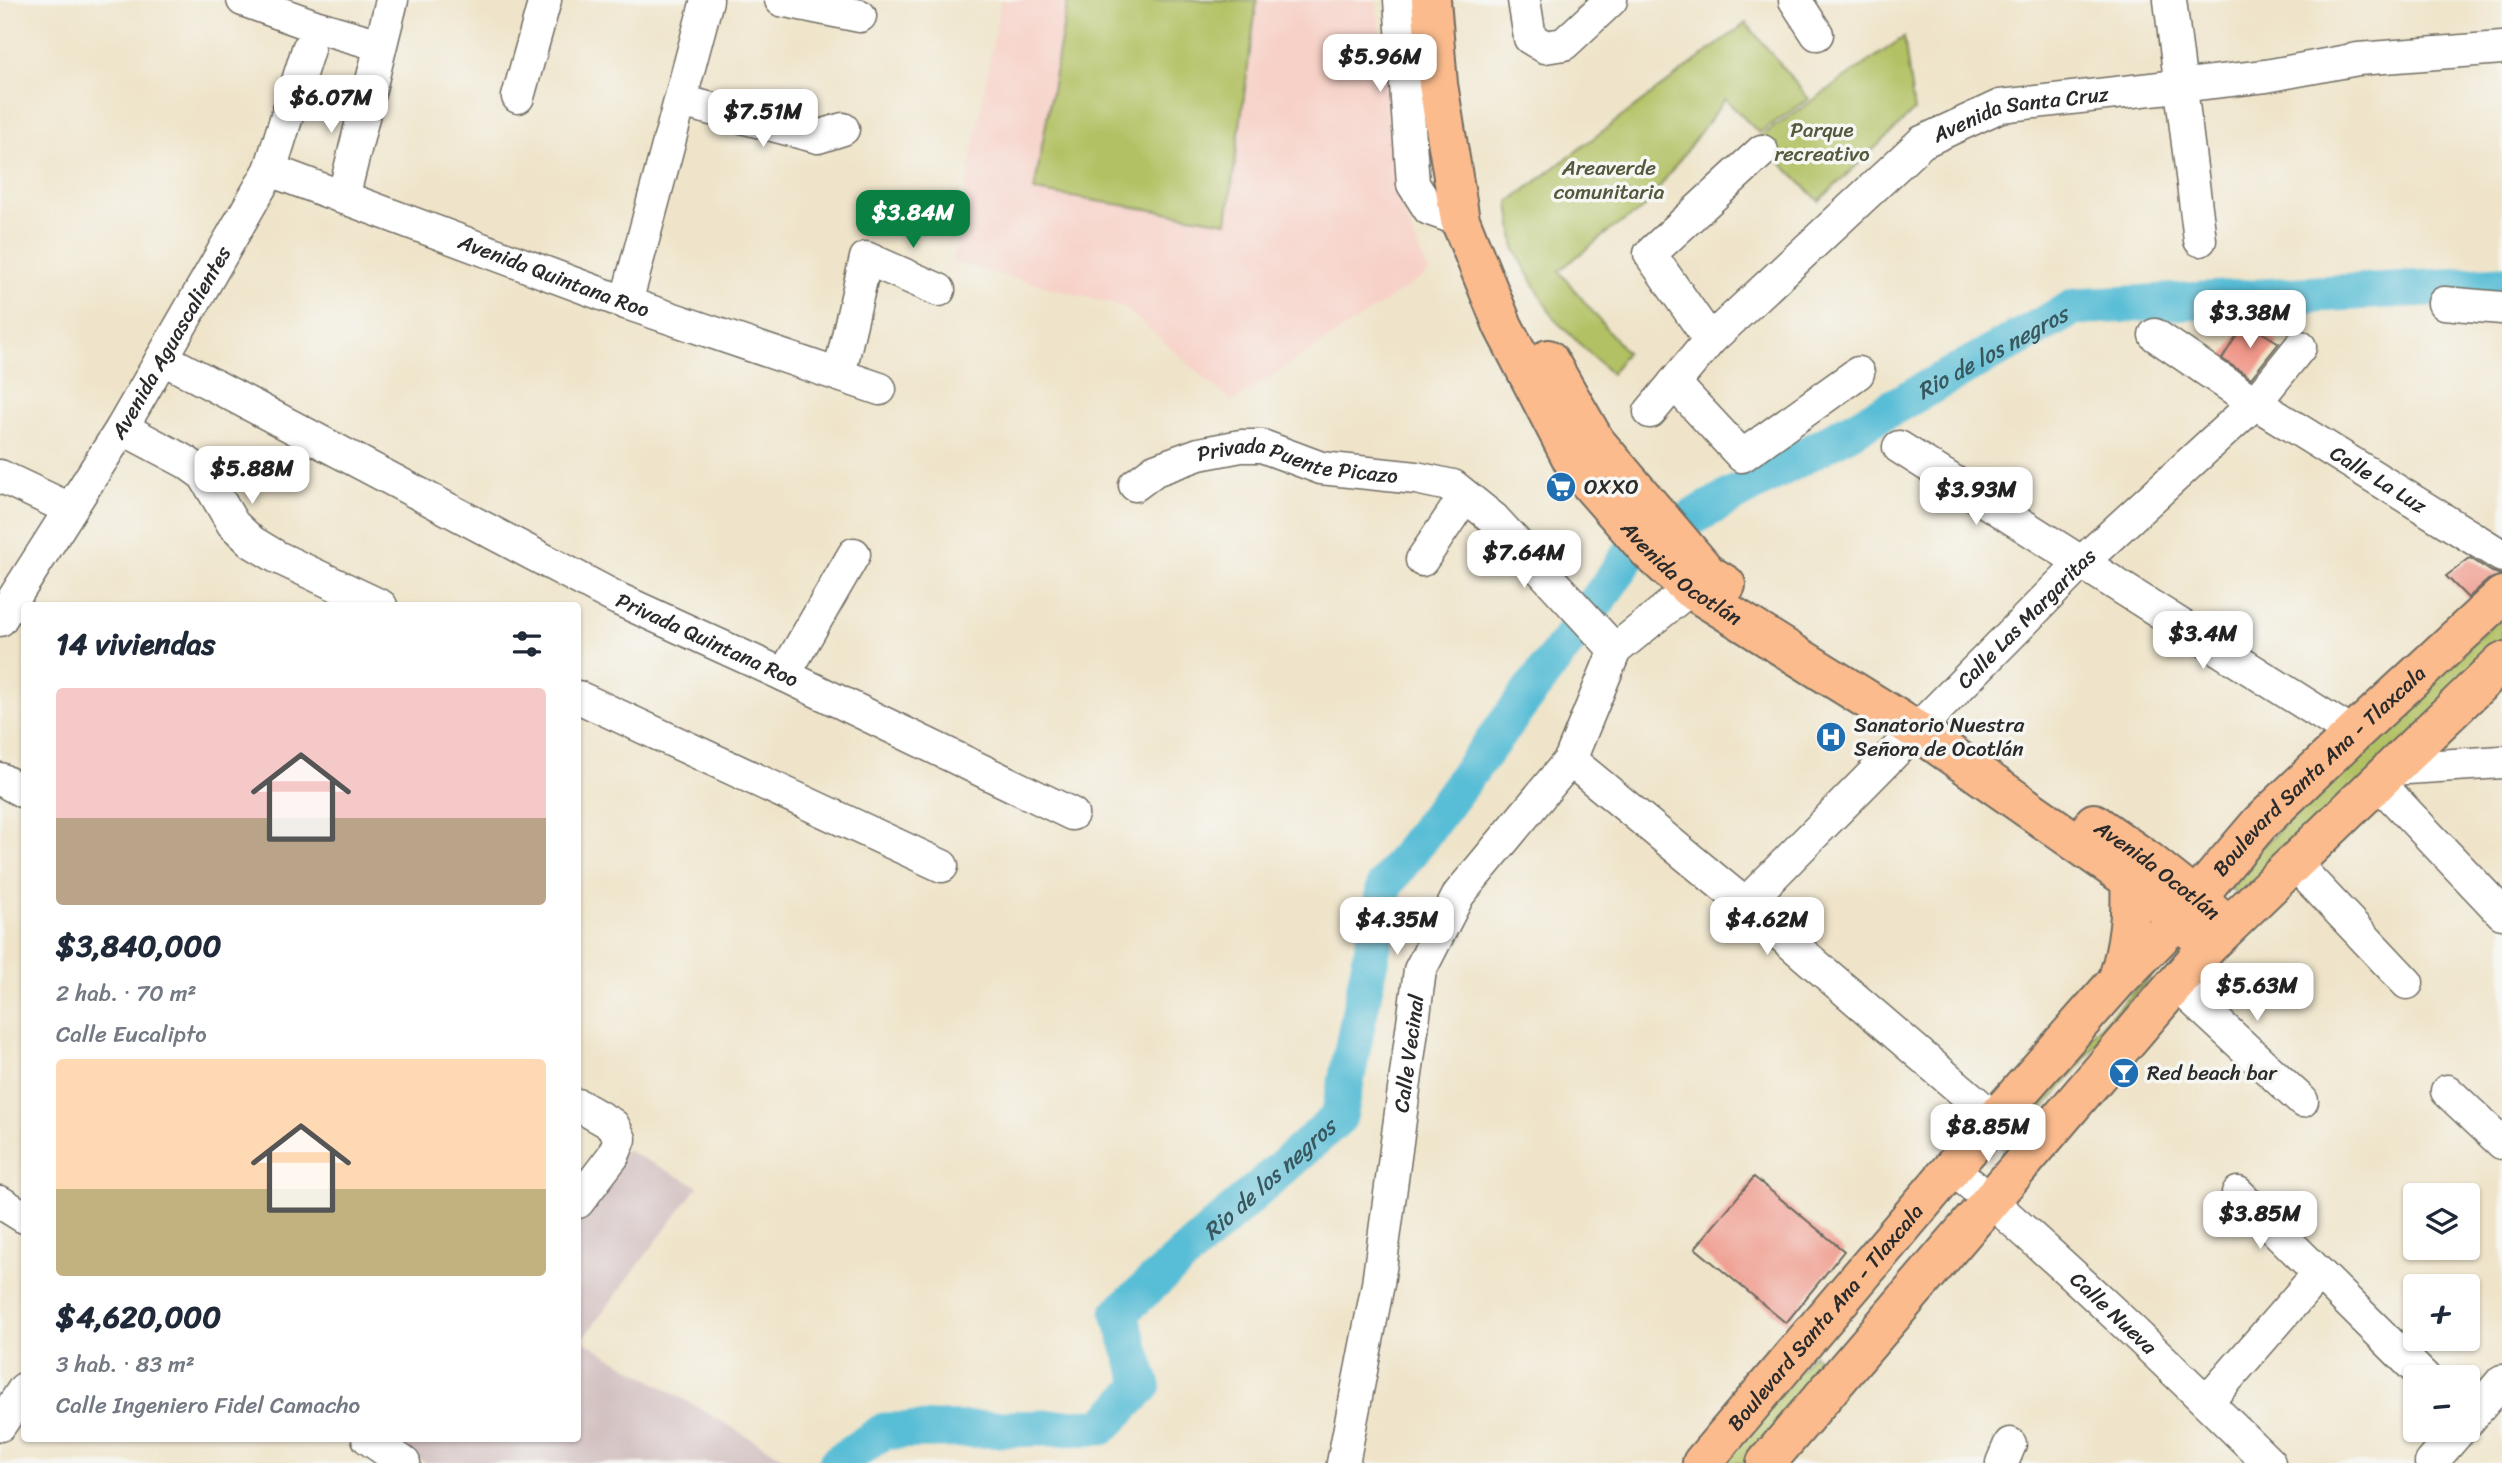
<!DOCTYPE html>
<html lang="es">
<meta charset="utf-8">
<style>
:root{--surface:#fff;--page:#f2f2f3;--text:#1f2937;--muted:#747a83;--accent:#0b8043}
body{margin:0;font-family:Sriracha,sans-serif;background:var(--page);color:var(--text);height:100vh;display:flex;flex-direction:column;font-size:26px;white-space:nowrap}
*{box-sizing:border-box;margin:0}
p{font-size:23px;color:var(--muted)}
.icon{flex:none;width:38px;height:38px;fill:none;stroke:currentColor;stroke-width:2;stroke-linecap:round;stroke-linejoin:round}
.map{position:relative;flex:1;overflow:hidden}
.panel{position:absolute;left:21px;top:602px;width:560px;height:840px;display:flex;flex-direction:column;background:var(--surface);border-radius:7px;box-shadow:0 2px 5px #0004}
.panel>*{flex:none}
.buttons{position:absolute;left:2403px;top:1183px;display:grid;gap:14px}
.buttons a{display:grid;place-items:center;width:77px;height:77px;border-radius:7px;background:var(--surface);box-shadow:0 2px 5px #0004;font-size:35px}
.price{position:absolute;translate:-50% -60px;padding:0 16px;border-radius:14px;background:#fff;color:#222;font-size:23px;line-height:46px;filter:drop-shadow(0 2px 4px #0008)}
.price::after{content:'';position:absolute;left:50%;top:42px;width:21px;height:16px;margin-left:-10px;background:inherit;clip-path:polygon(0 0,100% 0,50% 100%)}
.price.current{background:var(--accent);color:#fff}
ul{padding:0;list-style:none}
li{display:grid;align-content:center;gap:14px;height:371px;padding:0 35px}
li span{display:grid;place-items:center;height:217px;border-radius:7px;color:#555}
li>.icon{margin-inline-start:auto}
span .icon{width:126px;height:126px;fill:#fffc;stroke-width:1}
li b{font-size:30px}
h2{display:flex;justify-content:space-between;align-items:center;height:84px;padding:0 35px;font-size:30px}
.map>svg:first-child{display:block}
</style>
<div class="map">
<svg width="2502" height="1463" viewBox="0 0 2502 1463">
<rect width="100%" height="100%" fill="#f6f6f2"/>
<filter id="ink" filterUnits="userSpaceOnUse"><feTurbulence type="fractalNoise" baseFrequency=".0143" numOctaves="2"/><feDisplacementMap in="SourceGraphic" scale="14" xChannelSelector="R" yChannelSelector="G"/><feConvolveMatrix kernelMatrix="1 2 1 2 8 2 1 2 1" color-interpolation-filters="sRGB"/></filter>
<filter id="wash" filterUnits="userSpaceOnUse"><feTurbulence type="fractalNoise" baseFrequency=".00686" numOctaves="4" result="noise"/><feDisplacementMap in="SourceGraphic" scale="28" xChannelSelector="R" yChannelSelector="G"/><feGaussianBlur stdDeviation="1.57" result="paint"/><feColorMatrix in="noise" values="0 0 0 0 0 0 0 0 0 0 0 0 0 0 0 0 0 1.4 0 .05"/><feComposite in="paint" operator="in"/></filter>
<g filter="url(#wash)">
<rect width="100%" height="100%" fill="#efe4c9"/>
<polygon fill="#f7d1c7" points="1001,0 1376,0 1400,204 1429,273 1232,402 1124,307 952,262"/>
<polygon fill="#d2bfc0" points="626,1150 698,1186 582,1340 786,1459 781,1463 425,1463 388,1439 578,1438 578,1212"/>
<g fill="#b2c163" stroke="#6e7647" stroke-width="2">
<polygon points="1068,0 1257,0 1227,222 1034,191"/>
<polygon points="1746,23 1809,99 1759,133 1725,99 1643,209 1613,228 1559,271 1626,352 1611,374 1553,318 1515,250 1509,202"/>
<polygon points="1904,37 1914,111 1819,201 1757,139"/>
<polygon points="2502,614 2502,645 2243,901 2225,882"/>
<polygon points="2170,953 2063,1086 2006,1150 1992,1141"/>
<polygon points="1813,1354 1829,1369 1750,1463 1721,1463"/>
</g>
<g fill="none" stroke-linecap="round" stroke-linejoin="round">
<g stroke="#58bdd6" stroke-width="37">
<path id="s1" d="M1592 608 1633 550 2075 307 2502 284"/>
<path id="s2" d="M837 1463 884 1431 1102 1427 1143 1386 1119 1313 1339 1117 1385 885 1579 626"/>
</g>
</g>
<g id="blocks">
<g fill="#ef9688">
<polygon points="2245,322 2279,343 2251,378 2222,359"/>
<polygon points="2470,558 2492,572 2502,575 2488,580 2468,598 2446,576"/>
<polygon points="1754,1177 1844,1251 1786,1323 1695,1248"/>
</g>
</g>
</g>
<g filter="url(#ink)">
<use href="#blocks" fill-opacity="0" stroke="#706c62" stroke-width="2"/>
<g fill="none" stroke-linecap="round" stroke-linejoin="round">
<g stroke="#706c62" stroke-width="35">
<g id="minor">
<polyline points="243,0 315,26 380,45"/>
<polyline points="781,0 860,16"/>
<polyline points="1400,0 1413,184 1429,209 1460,220"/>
<polyline points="1524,0 1530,38 1545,47 1564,44 1611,0"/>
<polyline points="1795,0 1817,34"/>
<polyline points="2170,0 2200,240"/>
<polyline points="518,97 545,0"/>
<polyline points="681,101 818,137 843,129"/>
<path id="s3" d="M270 170 626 303 880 389"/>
<polyline points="343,198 392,0"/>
<polyline points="626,303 707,0"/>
<polyline points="2444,303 2502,308"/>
<path id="s4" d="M2155 335 2255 403 2502 556"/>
<polyline points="1710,340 1650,254 1762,151"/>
<path id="s5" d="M162 358 618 599 784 675 1072 814"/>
<polyline points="839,375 866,258 939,290"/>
<polyline points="1674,383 1742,456 1858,373"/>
<path id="s6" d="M1650 412 1710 340 1922 142 2000 106 2266 76 2358 59 2502 48"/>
<polyline points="122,428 186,462 204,475 233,524 252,542 277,557 381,606"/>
<polyline points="1899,447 2353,734"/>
<polyline points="0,476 70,509"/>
<path id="s7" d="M1135 485 1155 470 1199 454 1241 446H1262L1321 468 1416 478 1453 486 1494 519 1615 650"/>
<polyline points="1422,560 1465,496"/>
<path id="s8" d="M0 620 122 428 270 170 308 49"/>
<polyline points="784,675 854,554"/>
<polyline points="578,697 942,866"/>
<polyline points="1570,760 1745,904 1995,1119"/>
<polyline points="2391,769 2502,762"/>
<polyline points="0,779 24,792"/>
<polyline points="2377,781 2502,913"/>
<polyline points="2294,863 2407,983"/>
<path id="s9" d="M1745 904 2081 563 2255 403 2300 347"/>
<polyline points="2176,984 2302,1101"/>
<polyline points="2447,1091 2502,1143"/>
<polyline points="578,1105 613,1125 620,1139 613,1156 578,1202"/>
<path id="s10" d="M1952 1168C2061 1260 2167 1363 2269 1463"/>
<polyline points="2238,1193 2424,1377"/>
<polyline points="0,1202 24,1217"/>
<polyline points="2207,1402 2319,1273"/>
<polyline points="2468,1421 2502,1381"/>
<polyline points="0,1425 24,1389"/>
<polyline points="368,1438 404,1463"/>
<path id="s11" d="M1343 1463 1378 1284 1420 970 1459 894 1570 760 1615 650 1707 575"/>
<polyline points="2002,1463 2010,1444"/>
<polyline points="2431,1463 2460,1430"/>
</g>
</g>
<g stroke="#706c62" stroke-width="42">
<g id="major">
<path id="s12" d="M1431 0 1438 84 1460 220 1503 326 1577 469 1648 550 1690 589 1916 730 2130 880 2209 945"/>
<polyline points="1548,359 1595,441 1708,574 1726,585"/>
<path id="s13" d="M2094 823 2147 860 2229 925"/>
<path d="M2118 978C2129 945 2132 915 2130 880"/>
<path id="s14" d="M1702 1463 1952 1168 2117 981 2178 919 2259 824 2353 734 2502 596"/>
<polyline points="1766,1463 2209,945 2502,662"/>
</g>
</g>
<use href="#minor" stroke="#fff" stroke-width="32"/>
<use href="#major" stroke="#fbbb8d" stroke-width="38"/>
</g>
</g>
<defs>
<g id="supermarket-disc" transform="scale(1.575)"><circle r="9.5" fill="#1f6fb2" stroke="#f6f6f2"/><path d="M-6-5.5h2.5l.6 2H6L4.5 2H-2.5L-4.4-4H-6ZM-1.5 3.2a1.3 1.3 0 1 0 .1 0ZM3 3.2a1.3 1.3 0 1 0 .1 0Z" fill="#fff"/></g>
<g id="hospital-disc" transform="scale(1.575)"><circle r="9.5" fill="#1f6fb2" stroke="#f6f6f2"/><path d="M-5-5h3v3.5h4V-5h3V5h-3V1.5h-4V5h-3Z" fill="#fff"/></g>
<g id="bar-disc" transform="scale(1.575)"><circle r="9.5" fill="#1f6fb2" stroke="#f6f6f2"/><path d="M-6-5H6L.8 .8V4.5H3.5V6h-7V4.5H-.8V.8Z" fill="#fff"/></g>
</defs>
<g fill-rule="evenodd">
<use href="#supermarket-disc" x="1561" y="487"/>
<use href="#hospital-disc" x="1831" y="737"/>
<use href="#bar-disc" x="2124" y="1073"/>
</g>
<g text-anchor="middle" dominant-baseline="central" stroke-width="7" stroke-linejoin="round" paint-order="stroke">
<g font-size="21" fill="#2b2b2b" stroke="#f6f6f2">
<text stroke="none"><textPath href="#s6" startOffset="488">Avenida Santa Cruz</textPath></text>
<text stroke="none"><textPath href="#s3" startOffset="303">Avenida Quintana Roo</textPath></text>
<text stroke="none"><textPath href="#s8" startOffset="326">Avenida Aguascalientes</textPath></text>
<text stroke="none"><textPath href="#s7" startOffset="173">Privada Puente Picazo</textPath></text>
<text stroke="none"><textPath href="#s4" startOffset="266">Calle La Luz</textPath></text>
<text stroke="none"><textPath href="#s12" startOffset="646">Avenida Ocotlán</textPath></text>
<text stroke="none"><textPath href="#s9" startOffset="401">Calle Las Margaritas</textPath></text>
<text stroke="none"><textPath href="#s5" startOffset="614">Privada Quintana Roo</textPath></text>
<text stroke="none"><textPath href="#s14" startOffset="928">Boulevard Santa Ana - Tlaxcala</textPath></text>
<text stroke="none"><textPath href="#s13" startOffset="79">Avenida Ocotlán</textPath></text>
<text stroke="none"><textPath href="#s11" startOffset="415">Calle Vecinal</textPath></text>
<text stroke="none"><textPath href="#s10" startOffset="217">Calle Nueva</textPath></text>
<text stroke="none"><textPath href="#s14" startOffset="191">Boulevard Santa Ana - Tlaxcala</textPath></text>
</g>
<g font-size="21" fill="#54583c" stroke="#f6f6f2">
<text x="1822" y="130">Parque<tspan x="1822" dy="24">recreativo</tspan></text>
<text x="1609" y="168">Areaverde<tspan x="1609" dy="24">comunitaria</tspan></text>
</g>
<g font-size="21" fill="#2b2b2b" stroke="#f6f6f2" text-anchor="start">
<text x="1584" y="487">OXXO</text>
<text x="1854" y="725">Sanatorio Nuestra<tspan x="1854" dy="24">Señora de Ocotlán</tspan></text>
<text x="2147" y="1073">Red beach bar</text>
</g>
<g font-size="23" font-style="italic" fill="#38575e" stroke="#f6f6f2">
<text stroke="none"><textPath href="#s1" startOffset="481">Rio de los negros</textPath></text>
<text stroke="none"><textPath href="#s2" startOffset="611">Rio de los negros</textPath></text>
</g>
</g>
</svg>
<div class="buttons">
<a><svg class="icon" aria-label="layers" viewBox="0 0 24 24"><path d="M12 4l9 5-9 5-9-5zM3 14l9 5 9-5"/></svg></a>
<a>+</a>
<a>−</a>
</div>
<b class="price" style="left:1380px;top:94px">$5.96M</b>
<b class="price" style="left:331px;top:135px">$6.07M</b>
<b class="price" style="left:763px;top:149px">$7.51M</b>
<b class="price current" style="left:913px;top:250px">$3.84M</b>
<b class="price" style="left:2250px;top:350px">$3.38M</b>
<b class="price" style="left:252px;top:506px">$5.88M</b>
<b class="price" style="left:1976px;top:527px">$3.93M</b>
<b class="price" style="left:1524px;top:590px">$7.64M</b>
<b class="price" style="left:2203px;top:671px">$3.4M</b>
<b class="price" style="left:1397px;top:957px">$4.35M</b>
<b class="price" style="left:1767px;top:957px">$4.62M</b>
<b class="price" style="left:2257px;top:1023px">$5.63M</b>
<b class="price" style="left:1988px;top:1164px">$8.85M</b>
<b class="price" style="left:2260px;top:1251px">$3.85M</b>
<section class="panel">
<h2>14 viviendas<svg class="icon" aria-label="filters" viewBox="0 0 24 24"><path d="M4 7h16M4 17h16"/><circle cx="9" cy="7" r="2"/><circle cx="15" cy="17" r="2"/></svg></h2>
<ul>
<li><span style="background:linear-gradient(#f6c9c9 60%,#b9a48a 0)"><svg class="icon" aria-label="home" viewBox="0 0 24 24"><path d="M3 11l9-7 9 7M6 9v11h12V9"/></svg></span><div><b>$3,840,000</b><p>2 hab. · 70 m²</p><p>Calle Eucalipto</p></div></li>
<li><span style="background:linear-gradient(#ffd9b3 60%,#c2b280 0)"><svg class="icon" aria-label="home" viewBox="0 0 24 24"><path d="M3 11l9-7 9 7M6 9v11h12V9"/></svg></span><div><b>$4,620,000</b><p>3 hab. · 83 m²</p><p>Calle Ingeniero Fidel Camacho</p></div></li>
</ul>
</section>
</div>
